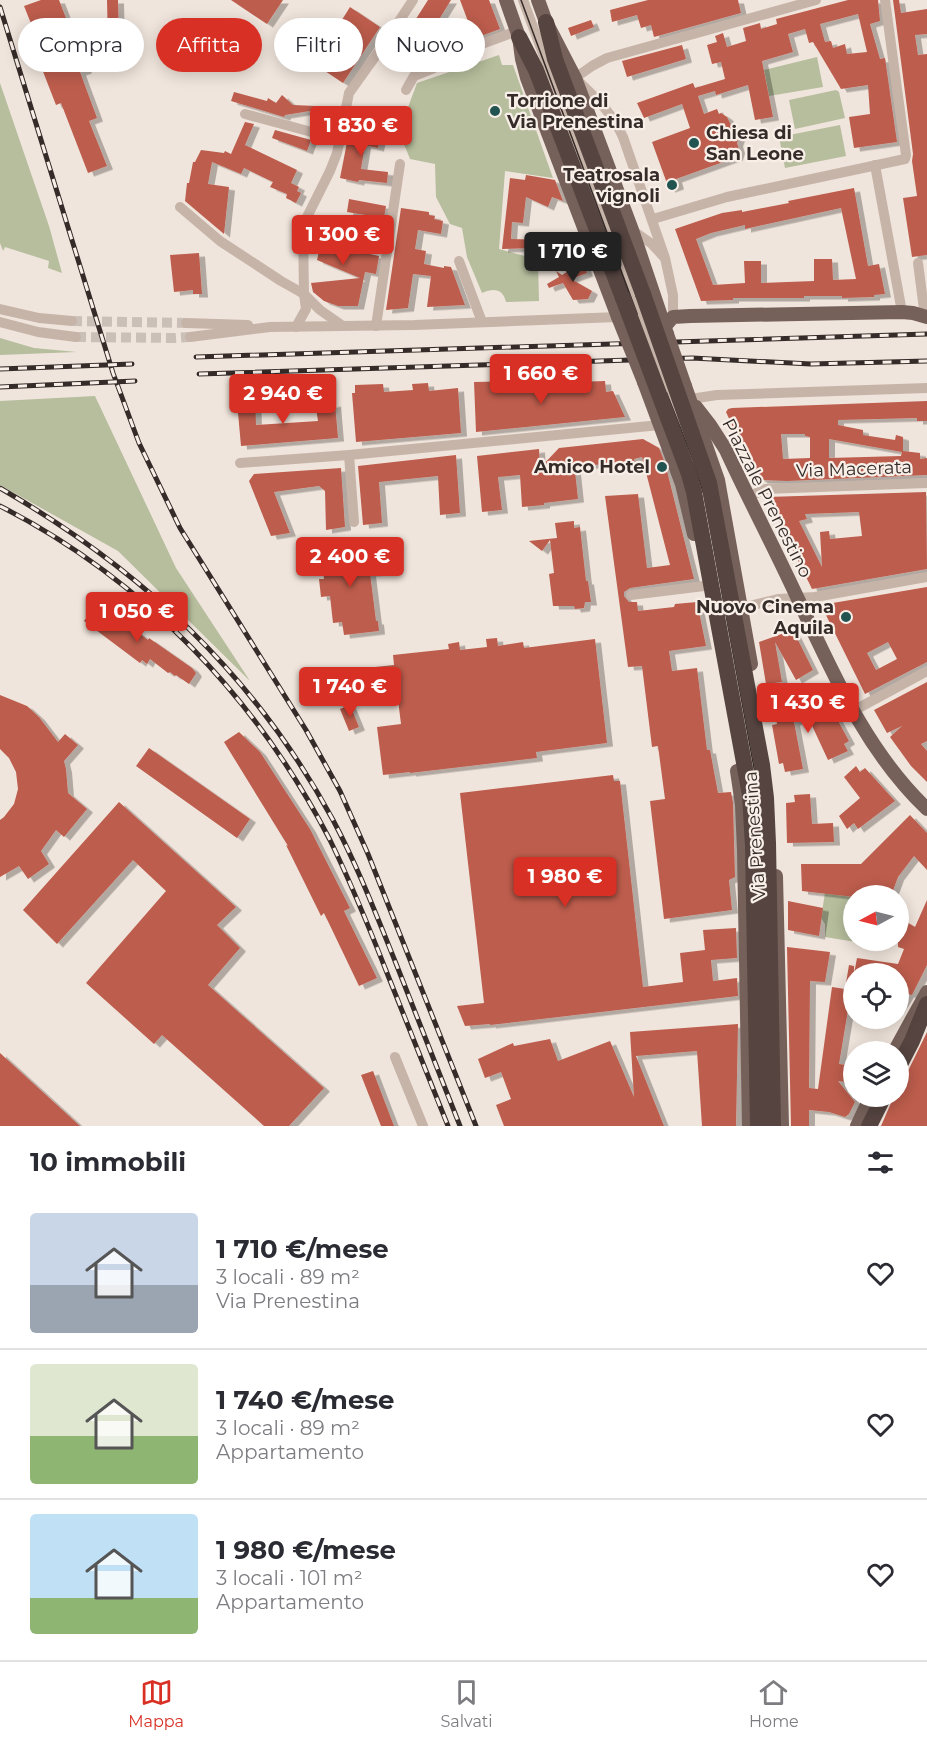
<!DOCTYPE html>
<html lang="it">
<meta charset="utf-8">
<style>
:root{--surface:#fff;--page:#f7f7f7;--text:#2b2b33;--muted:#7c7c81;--line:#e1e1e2;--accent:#d93025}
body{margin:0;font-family:Montserrat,sans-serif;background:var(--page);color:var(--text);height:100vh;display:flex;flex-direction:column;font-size:22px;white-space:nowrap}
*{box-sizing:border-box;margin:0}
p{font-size:20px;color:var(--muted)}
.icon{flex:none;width:33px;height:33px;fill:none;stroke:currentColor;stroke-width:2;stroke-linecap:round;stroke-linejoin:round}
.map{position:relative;height:1126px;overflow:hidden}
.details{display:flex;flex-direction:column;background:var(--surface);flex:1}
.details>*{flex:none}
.top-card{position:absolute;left:18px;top:18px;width:600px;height:54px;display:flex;gap:12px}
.needle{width:39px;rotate:263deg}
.fabs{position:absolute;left:843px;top:885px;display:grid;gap:12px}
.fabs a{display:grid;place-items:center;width:66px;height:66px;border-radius:50%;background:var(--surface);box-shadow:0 3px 15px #0003;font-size:30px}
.price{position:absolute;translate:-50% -51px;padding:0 14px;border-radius:6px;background:var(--accent);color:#fff;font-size:20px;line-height:39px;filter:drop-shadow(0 2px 3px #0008)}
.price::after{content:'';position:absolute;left:50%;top:36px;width:18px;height:14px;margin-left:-9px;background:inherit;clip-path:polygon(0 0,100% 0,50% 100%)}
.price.active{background:#222;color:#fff}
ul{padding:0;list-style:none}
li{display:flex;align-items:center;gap:18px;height:150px;padding:0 30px}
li+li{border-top:2px solid var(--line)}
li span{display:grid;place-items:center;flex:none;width:168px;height:120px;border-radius:6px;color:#555}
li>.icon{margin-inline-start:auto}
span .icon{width:72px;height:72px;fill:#fffc;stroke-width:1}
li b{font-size:26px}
h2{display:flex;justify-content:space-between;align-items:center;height:72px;padding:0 30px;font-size:26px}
.chip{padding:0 21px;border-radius:27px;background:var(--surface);box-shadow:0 3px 15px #0003;font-size:21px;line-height:54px}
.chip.active{background:var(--accent);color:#fff}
.dock{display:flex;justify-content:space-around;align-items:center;height:84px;border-top:2px solid var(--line);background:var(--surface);font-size:16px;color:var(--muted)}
.dock a{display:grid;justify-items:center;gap:3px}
.dock .active{color:var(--accent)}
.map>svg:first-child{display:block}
</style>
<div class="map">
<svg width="927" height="1126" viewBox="0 0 927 1126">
<defs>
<filter id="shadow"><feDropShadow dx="6" dy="3.5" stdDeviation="0" flood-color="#0004"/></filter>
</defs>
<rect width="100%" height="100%" fill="#f0e5dc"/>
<g fill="#b6be9d">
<path d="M499 55 502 65H513L553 178 505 171 499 249 532 258 538 262 539 301 506 302C503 288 493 288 482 293L467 257 462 228 450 224 436 197 435 164 410 159 400 134 399 115 407 110 417 83Z"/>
<polygon points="817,57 823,87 769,96 764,70"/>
<polygon points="0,83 49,226 62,273 48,268 49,261 5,247 3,251 0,243"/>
<polygon points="836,90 839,92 845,118 795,129 789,100"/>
<polygon points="840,125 846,156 785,168 779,137"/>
<polygon points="0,338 34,348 77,352 0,355"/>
<polygon points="95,396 176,568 250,681 118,551 0,485 0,401"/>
<polygon points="825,893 853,897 854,940 856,942 825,937 825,924 821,918"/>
</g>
<g fill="#bd5d4d" fill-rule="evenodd" filter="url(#shadow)">
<polygon points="41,0 59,0 86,70 80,72 97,118 89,121 107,166 88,173 61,103 56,105 28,33 34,31 24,6"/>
<polygon points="107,0 118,0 119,43 108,43"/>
<polygon points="231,0 283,0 267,24"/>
<polygon points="428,0 451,0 427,39 469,24 460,0 489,0 500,29 424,57 400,44"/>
<polygon points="648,0 738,0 741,13 654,37 651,25 641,28 637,15 612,22 610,10"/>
<path d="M848 0H878L880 21 870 24 880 59 885 58 897 142 854 148 849 117 870 114 868 85 841 89 813 42 809 43 805 29 788 34 793 52 762 61 773 117 755 120 748 85 716 95 715 91 698 96 704 114 717 109 719 114 721 113 727 117 731 125 738 129 740 135 737 143 739 150 737 157 676 179 678 186 669 189 652 142 690 128 682 104 644 118 637 103 693 83 695 88 725 79 721 62 712 64 707 45 717 42 715 36 723 33 727 47 746 41 743 28 760 23 761 29 777 24 776 19ZM858 14 867 52 847 54 845 44 833 48 831 41 825 42 820 24Z"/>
<polygon points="893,0 899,0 901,13 927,9 927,34 915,35 918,55 927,54 927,255 912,257 903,198 917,196 912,161 913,154"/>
<polygon points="350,7 380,27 343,83 313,63 322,48 339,60 356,34 340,23"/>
<polygon points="591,20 594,27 571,36 568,28"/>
<polygon points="682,45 686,59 627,77 622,61"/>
<polygon points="234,92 267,101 268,98 276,103 282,95 293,105 316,106 316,110 285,115 284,117 231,101"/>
<polygon points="245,122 254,124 245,145 297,170 291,183 299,187 297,191 301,193 296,203 286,198 287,194 270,187 273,182 244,168 241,174 212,162 208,184 229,187 224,234 185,201 187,183 189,183 193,162 195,162 201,150 224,153 225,151 231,154"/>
<polygon points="350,127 381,132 378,148 365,145 361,169 388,172 387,183 359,180 358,182 340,178"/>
<polygon points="275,130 311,140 307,151 272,138"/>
<polygon points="526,175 555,180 563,201 552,197 548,207 526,197 523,223 512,222 511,239 553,240 555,262 538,262 532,258 532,248 502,249 510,178 525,180"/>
<path d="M854 188 868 266 879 264 885 294 874 295V297L842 298V296H804V298H733V300L701 301 675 229 722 213 742 210V212L789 203 788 201ZM841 208 856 279 833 280 832 259H814V281L761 283V261H744L745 283 713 285 696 239 711 233 745 225V229Z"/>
<polygon points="349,199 386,206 384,218 347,212"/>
<polygon points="401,208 429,212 429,215 435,216 434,219 443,221 441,234 418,230 415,249 426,251 424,264 444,268 444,266 451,267 465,305 427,307 431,276 413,274 408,308 386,310"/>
<polygon points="323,221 343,225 341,234 359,239 356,251 379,256 376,274 365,272 358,306 338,306 324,301 313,292 311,283 360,278 317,260 322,239 319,239"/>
<polygon points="199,253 202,294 193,294 193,290 174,292 170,255"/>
<polygon points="583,262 587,273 571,279 592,291 588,299 573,300 563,283 549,288 547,284 559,277 556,271 562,275"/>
<polygon points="523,381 525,393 558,389 576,392 575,382 605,381 606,392 613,391 625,417 476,432 474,382"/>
<polygon points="428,383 429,391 458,388 461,433 356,442 352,393 355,393 355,385 383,384 384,392 413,390 412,384"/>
<polygon points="315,385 316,402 300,403 300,393 297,394 297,386"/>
<polygon points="236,391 255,391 256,425 318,421 316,408 335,403 338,438 241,446"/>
<path d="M927 401V421H917V418L838 420V425L863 430V435L895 440 896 435 903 437V451L920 453V459L927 458V475L787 481 762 480 758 477 751 466 726 412 728 409 732 408ZM781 434H805V436L810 437V458L783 459ZM829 439 902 452 901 456 829 458Z"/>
<polygon points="643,439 659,448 665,463 694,579 630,588 624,592 624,596 629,602 637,602 638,611 674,607 675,604 697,602 706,646 669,651 672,671 697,668 707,750 710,750 718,793 731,792 733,803 735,877 729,880 732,910 664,919 650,801 665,799 658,746 652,747 642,666 628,667 605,496 638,494 647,568 670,565 642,457 634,459 635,462 580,466 575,471 578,499 544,503 544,505 522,507 520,475 498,477 502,510 482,512 477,456 539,449 540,468 559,448"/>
<polygon points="456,455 460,513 440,515 438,476 379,482 382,523 363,525 358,466"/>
<polygon points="341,468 345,527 326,530 325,491 319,486 274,492 290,533 271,536 249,481 254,474"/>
<path d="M926 492 927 569 812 589 767 497ZM859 512 862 536 830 539 829 531 820 532 822 567 799 521 807 519 805 514Z"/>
<polygon points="574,521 574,528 580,527 586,581 588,581 591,602 585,602 584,608 575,609 574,606 553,606 549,574 554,573 550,540 542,551 529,541 557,538 555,523"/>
<polygon points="367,543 369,564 378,562 379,572 370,573 376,621 378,621 379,631 344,635 342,622 333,623 330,596 321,597 319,579 324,579 322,557 330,556 329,548"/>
<path d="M927 587V662L865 694 821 605ZM888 642 897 659 876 670 867 653Z"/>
<polygon points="98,602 148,640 149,638 192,668 196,673 195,675 189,684 176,675 175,676 170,672 168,673 150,659 147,664 142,660 140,663 84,621"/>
<polygon points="793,630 813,670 796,680 775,642 782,682 766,684 759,642"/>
<polygon points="497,638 498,646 523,642 524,648 595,639 607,743 536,752 537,758 410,773 410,772 383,775 377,727 401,724 397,692 379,695 375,667 394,665 393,655 449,649 448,644 459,642 460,650 487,647 486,639"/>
<polygon points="927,682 927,741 921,744 927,751 927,782 911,766 890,737 902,726 887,733 874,710"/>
<polygon points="0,695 27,706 39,717 58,742 65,734 78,745 64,761 66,769 68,793 87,809 64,837 56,830 41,851 49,864 28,879 19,866 0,877 0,820 4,817 14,804 18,789 16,772 9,758 0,749"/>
<polygon points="818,699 822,707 829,704 849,741 844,744 848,751 828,760 808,717 794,722 803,769 785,772 783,763 779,764 772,725 777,724 775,715 802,711 800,707"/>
<polygon points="350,705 359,727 349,731 340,709"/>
<polygon points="239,732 260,752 310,829 350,908 344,911 377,978 359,986 324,913 321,916 286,845 288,846 224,742"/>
<polygon points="149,748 250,819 237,838 136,766"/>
<polygon points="856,766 860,772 865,768 895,801 858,829 854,823 847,829 839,816 860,798 844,777"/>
<polygon points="613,775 614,781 620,781 643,987 683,982 680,953 705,950 703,930 736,928 737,958 711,960 713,981 737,978 738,996 490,1025 490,1024 465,1026 457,1006 484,1003 460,793"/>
<polygon points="810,794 812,824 833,823 834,842 787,843 786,803 795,802 794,795"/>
<polygon points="119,802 236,907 217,925 240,948 208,985 324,1088 289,1126 264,1126 162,1035 154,1044 86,983 166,891 133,860 57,944 23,910"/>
<polygon points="910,815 927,833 927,870 914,856 898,877 891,896 854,896 854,897 802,891 801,864 861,864"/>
<polygon points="927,900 927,965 912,995 908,994 898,1010 898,974 854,974 857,958 898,964 904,949 898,947 898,917 915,927"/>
<polygon points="788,901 823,908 819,936 788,930"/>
<polygon points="787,947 830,952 825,982 810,981 809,1088 818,1089 832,987 845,989 849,965 854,966 854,1010 848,1010 839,1064 854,1066 854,1083 838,1081 855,1102 849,1114 845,1117 829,1112 809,1110 809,1126 791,1126"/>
<polygon points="738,1024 736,1126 702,1126 697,1051 636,1056 664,1126 504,1126 496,1105 511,1099 501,1072 485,1078 478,1059 513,1043 514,1046 550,1039 558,1061 610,1041 634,1097 630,1032"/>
<polygon points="927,1032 927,1126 881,1126 894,1096 898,1096 898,1082 900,1078 907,1073"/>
<polygon points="0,1053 80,1126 0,1126"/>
<polygon points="373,1071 394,1126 381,1126 361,1075"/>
</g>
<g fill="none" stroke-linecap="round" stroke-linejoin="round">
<g stroke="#cbc0b8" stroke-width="10" stroke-dasharray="10 5" stroke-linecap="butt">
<polyline points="72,321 186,323"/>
<polyline points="76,337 175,338 190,337"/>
</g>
<g stroke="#c7b4a9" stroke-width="10">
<polyline points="523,0 641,318"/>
<polyline points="382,47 424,65 517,31"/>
<polyline points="406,90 414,76 434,68"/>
<polyline points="245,114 341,140"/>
<polyline points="345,119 396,126"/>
<polyline points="875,165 902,312"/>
<polyline points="180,207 220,241 281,281 304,294 303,228 305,221 330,171 337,153 349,93 382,47 413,0"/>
<polyline points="653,219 727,197 905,159 906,155 885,0"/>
<polyline points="632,230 652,244 663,256"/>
<polyline points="459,261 482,322"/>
<polyline points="918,263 925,317"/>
<polyline points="0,309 39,318 72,321"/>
<path d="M673 317V295L665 258 623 137C612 112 594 96 575 78L592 66 607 58 816 0"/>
<polyline points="0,322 38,332 76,337"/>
<polyline points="186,323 248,325"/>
<polyline points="376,326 400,164"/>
<polyline points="296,327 306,309 304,294 320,310 343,326"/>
<polyline points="190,337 270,327 414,325 618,317 635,301"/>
<polyline points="666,387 680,426"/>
<path d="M666 422C680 422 688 412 690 399L717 395 927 388"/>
<polyline points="349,455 354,522"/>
<polyline points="240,463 349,455 660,425"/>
<polyline points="748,497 765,489 927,483"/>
<polyline points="631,595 704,586"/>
<polyline points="741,608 778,599 815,597 927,577"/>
<polyline points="853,711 927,671"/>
<polyline points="395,1057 423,1126"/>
</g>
<g stroke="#76615a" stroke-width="14">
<polyline points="506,0 519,37 522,59 527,78 618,317"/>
<polyline points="538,0 546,22 575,78 632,230 667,334"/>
<polyline points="664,327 673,317 690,316 902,312 913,313 927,317"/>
<polyline points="644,382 682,484 694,534"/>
<polyline points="685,386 718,480 751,664"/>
<path d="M696 407 710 425 726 450C749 500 775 549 798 599 833 673 866 751 927 809"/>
<polyline points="737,771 742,805 744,850 749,1126"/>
<polyline points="776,876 782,1126"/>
<polyline points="894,1052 927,992"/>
<polyline points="857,1126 871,1096"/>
</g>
<g stroke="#554440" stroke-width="16">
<polyline points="546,22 555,59 643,294"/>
<polyline points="519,37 536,70 623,298"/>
<polyline points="898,1068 912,1041 927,1004"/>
<polyline points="869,1126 884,1096"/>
</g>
<polyline stroke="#352b28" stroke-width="1.5" points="521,0 663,384 693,460 704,495 755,773 760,824 764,1126"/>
<g stroke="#352b28" stroke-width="5">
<g id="rail">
<polyline points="0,7 113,373 139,443 180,528 306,730 340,791 368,854 476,1126"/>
<polyline points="196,357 927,334"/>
<polyline points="0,369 132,364"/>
<polyline points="199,374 692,358 811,364 927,361"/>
<polyline points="0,387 135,381"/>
<path d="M0 488C142 570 254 674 333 820 357 865 376 914 395 961 417 1016 438 1071 460 1126"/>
<path d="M0 506C143 579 256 697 330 840 352 885 371 932 389 978 409 1027 428 1077 448 1126"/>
</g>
</g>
<use href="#rail" stroke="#f8efe8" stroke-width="3" stroke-dasharray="9" stroke-linecap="butt"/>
<polyline stroke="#c7b4a9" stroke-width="10" points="641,318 666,387"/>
<g stroke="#76615a" stroke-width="14">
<polyline points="618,317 644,382"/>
<polyline points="667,334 685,386"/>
</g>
<g stroke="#554440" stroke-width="16">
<polyline points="643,294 709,483 762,765 766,798 768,843 773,1126"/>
<polyline points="623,298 689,474 694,492 750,795 753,846 758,1126"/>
</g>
</g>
<g fill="#215351" stroke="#f8efe8" stroke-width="2">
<circle cx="495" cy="111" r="6"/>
<circle cx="694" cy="143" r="6"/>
<circle cx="672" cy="185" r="6"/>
<circle cx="662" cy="467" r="6"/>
<circle cx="846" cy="617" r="6"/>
</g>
<g text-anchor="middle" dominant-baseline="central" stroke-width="4.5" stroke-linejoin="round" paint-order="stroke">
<g font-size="18" font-weight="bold" fill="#352b28" stroke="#f8efe8" text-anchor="end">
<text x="507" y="101" text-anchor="start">Torrione di<tspan x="507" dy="21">Via Prenestina</tspan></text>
<text x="706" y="133" text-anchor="start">Chiesa di<tspan x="706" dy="21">San Leone</tspan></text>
<text x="660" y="175">Teatrosala<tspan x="660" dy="21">vignoli</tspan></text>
<text x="650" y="467">Amico Hotel</text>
<text x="834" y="607">Nuovo Cinema<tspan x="834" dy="21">Aquila</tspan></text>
</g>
<g font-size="18" fill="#352b28" stroke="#f8efe8">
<text transform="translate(854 469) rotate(-2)">Via Macerata</text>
<text transform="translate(767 498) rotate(63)">Piazzale Prenestino</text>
<text transform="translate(755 836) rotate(-94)">Via Prenestina</text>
</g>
</g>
</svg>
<div class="fabs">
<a><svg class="needle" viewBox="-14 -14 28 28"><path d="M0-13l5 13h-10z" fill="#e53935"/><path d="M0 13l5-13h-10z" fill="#7c7c81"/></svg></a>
<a><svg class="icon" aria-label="locate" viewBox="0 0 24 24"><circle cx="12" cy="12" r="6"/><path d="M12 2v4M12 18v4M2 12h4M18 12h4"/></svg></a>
<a><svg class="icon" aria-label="layers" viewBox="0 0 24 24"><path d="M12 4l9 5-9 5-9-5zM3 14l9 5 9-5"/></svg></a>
</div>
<b class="price" style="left:361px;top:157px">1 830 €</b>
<b class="price" style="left:343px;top:266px">1 300 €</b>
<b class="price active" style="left:573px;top:283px">1 710 €</b>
<b class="price" style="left:541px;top:405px">1 660 €</b>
<b class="price" style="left:283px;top:425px">2 940 €</b>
<b class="price" style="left:350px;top:588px">2 400 €</b>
<b class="price" style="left:137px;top:643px">1 050 €</b>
<b class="price" style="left:350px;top:718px">1 740 €</b>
<b class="price" style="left:808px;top:734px">1 430 €</b>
<b class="price" style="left:565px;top:908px">1 980 €</b>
<div class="top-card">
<a class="chip">Compra</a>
<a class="chip active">Affitta</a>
<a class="chip">Filtri</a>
<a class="chip">Nuovo</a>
</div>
</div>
<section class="details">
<h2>10 immobili<svg class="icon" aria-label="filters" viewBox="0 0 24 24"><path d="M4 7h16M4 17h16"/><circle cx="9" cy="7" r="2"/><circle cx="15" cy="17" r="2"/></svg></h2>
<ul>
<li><span style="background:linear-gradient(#c9d6e8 60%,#9aa5b1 0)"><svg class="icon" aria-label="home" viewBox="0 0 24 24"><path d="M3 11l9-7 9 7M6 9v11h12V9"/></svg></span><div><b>1 710 €/mese</b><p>3 locali · 89 m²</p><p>Via Prenestina</p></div><svg class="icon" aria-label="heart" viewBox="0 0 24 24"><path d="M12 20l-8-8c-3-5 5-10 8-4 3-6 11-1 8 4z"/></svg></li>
<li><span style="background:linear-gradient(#dfe7d0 60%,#8fb573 0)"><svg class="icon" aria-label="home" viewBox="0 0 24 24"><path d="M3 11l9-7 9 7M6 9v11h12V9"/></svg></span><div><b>1 740 €/mese</b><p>3 locali · 89 m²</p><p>Appartamento</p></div><svg class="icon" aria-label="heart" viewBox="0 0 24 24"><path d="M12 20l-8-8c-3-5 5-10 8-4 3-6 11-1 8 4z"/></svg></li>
<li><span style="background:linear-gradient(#bfe0f5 70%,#8fb573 0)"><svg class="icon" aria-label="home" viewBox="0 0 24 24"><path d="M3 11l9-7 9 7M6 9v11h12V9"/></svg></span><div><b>1 980 €/mese</b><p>3 locali · 101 m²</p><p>Appartamento</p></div><svg class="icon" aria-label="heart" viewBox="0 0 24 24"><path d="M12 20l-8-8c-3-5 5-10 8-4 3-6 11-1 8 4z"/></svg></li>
</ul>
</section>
<nav class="dock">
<a class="active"><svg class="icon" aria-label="map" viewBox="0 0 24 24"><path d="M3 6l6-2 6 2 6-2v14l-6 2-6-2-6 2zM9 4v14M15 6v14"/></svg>Mappa</a>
<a><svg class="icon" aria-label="saved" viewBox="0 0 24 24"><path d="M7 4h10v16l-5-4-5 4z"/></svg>Salvati</a>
<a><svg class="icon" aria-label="home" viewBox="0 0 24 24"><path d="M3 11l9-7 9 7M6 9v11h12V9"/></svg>Home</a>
</nav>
